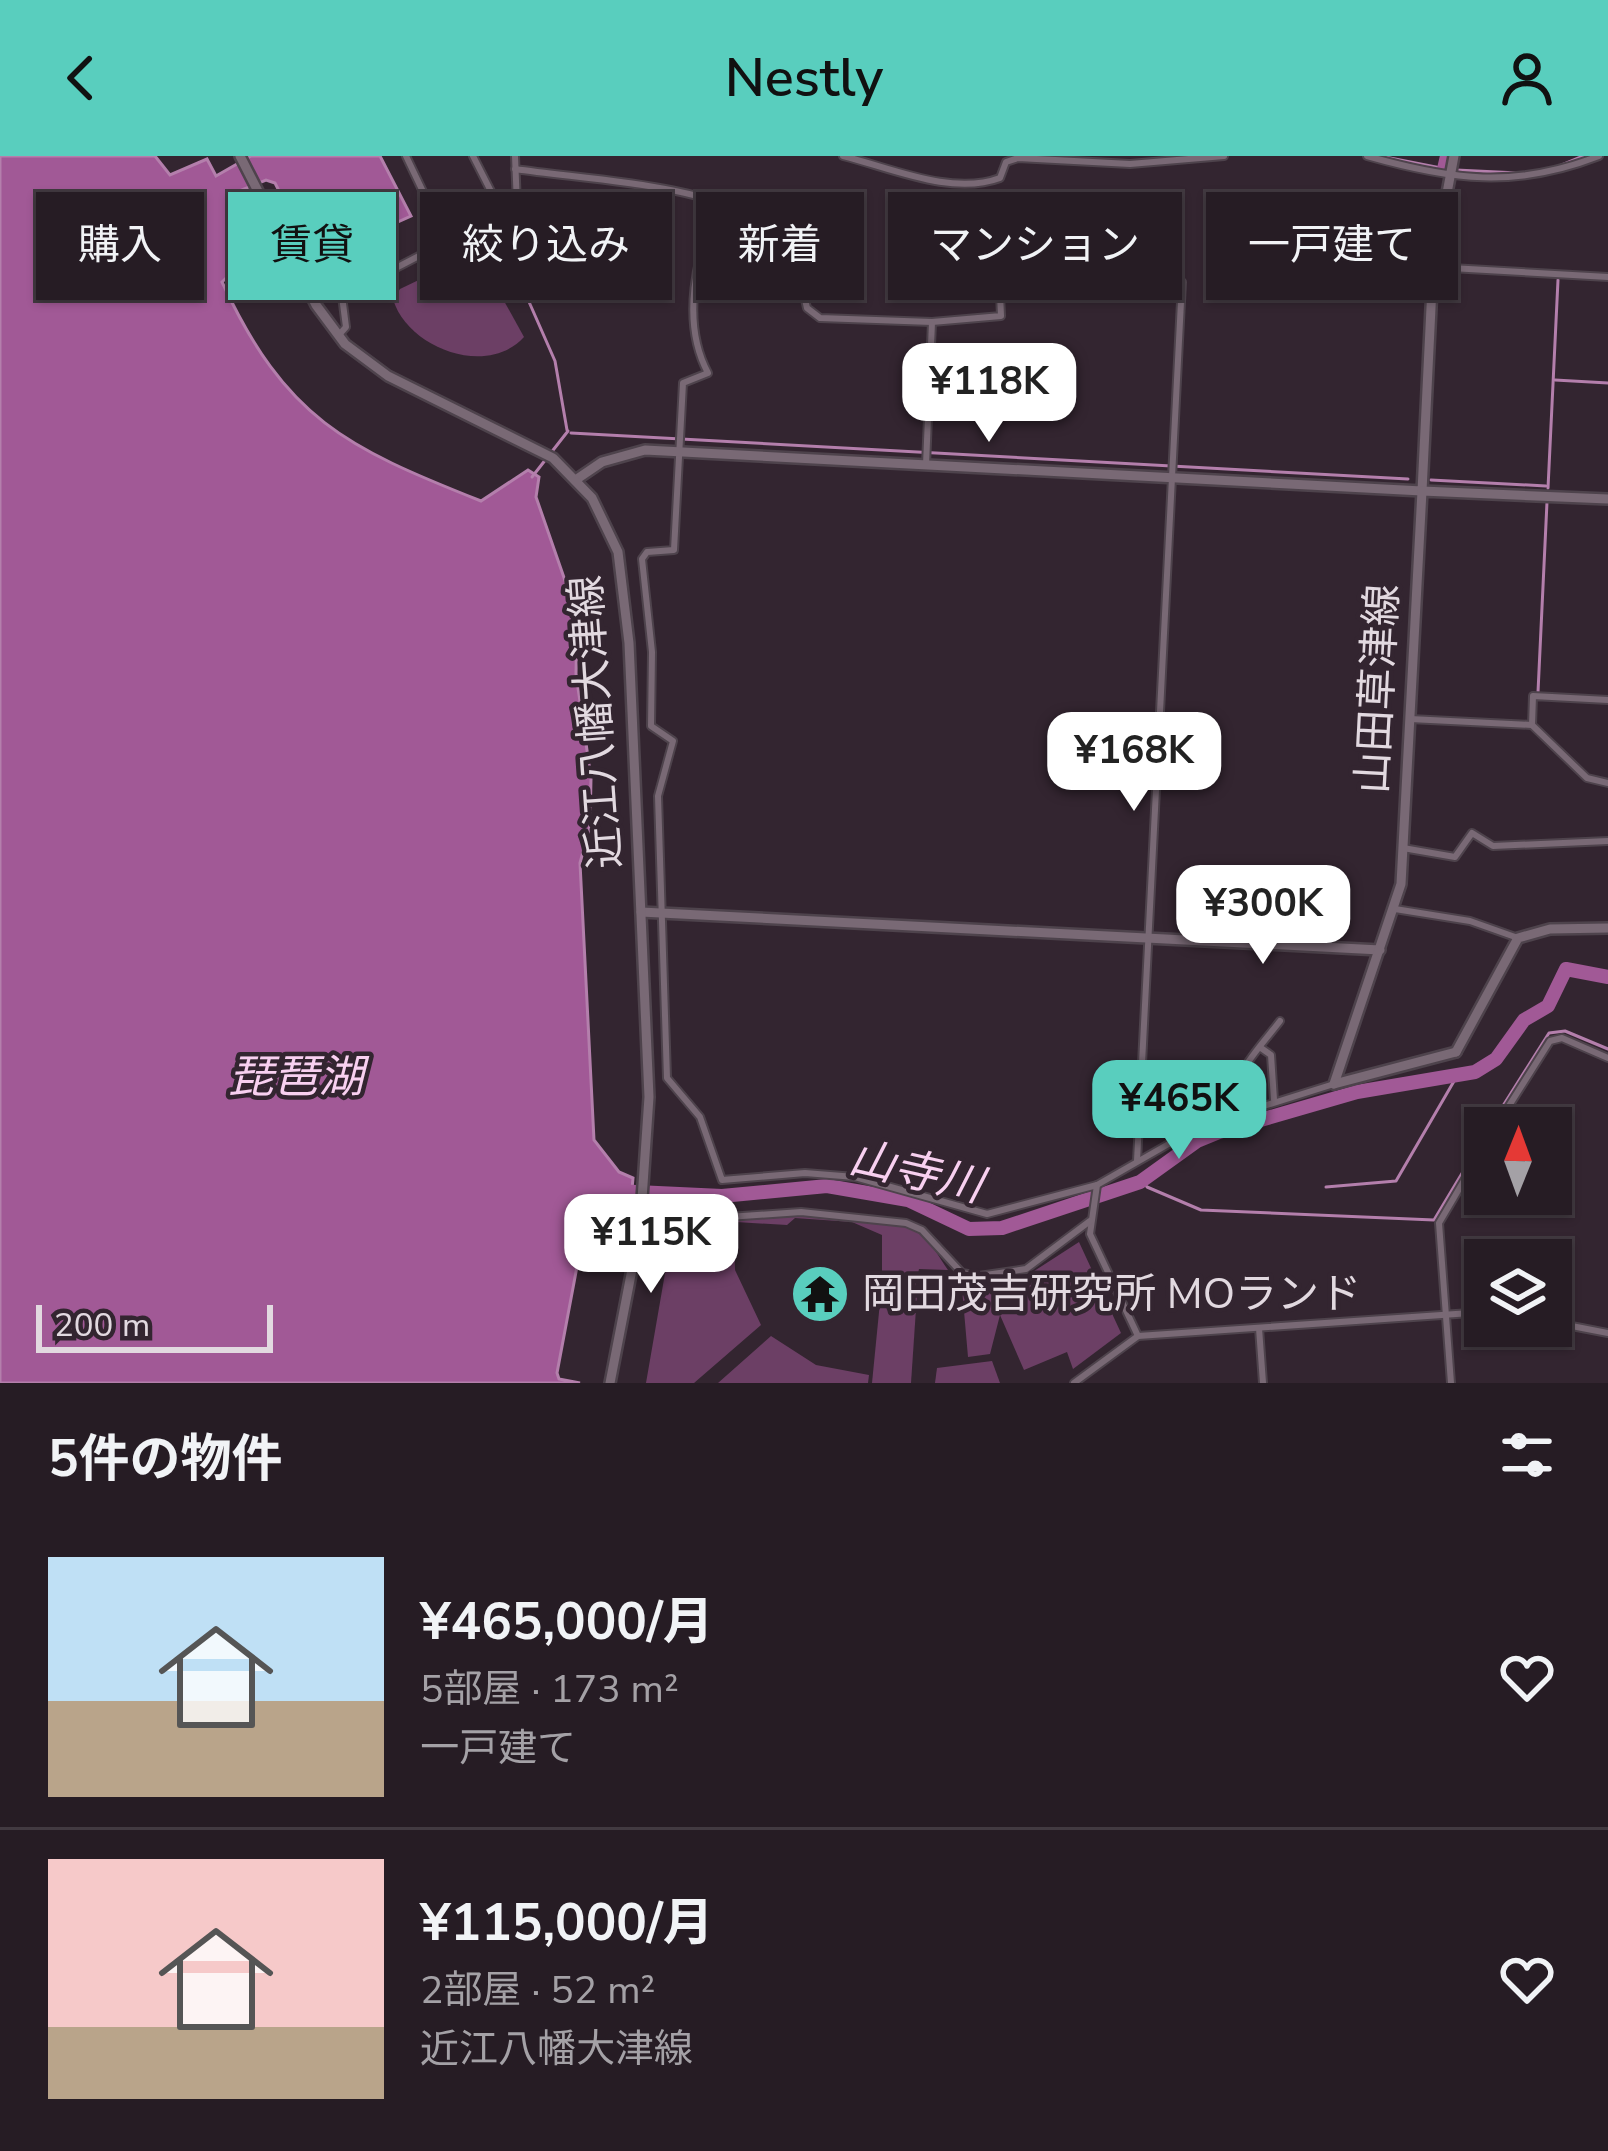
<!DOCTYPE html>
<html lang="ja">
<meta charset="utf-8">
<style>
:root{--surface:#261c24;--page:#322931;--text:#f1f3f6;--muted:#a4a1a6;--line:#423a41;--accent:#59cebe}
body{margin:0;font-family:"Nunito Sans","Noto Sans JP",sans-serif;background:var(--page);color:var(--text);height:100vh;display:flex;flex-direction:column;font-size:45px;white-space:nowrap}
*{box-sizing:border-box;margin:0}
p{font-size:39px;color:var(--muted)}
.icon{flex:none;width:66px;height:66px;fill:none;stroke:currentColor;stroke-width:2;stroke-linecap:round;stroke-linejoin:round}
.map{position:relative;height:1227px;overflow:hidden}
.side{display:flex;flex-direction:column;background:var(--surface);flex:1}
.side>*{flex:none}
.hud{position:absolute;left:36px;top:36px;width:1536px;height:108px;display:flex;gap:24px}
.needle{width:78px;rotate:1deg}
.controls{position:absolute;left:1464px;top:951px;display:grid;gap:24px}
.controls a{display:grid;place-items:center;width:108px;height:108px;border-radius:0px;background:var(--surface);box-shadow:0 3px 9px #0004,0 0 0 3px var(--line);font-size:60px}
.scale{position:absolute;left:36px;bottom:30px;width:237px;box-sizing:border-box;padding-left:12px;border:6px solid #e2d9e0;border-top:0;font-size:33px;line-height:42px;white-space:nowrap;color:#e2d9e0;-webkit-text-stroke:9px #332530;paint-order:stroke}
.price{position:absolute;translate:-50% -102px;padding:0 27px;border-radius:24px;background:#fff;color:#222;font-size:39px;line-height:78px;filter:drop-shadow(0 3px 6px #0008)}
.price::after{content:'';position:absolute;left:50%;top:72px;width:36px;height:27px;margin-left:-18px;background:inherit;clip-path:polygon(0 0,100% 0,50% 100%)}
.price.selected{background:var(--accent);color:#111}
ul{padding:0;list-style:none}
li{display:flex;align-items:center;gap:36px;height:300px;padding:0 48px}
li+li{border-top:3px solid var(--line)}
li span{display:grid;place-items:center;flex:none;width:336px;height:240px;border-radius:0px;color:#555}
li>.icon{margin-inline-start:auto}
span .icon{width:144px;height:144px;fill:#fffc;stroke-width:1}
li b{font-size:51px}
h2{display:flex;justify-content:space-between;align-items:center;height:144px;padding:0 48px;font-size:51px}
.tag{padding:0 42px;border-radius:0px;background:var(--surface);box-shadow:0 3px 9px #0004,0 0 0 3px var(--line);font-size:42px;line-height:108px}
.tag.selected{background:var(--accent);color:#111}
header{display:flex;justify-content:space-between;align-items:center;height:156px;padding:0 48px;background:var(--accent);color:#111;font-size:54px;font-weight:600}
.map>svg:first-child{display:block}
</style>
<header><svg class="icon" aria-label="back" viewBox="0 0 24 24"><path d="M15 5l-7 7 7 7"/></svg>Nestly<svg class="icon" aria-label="person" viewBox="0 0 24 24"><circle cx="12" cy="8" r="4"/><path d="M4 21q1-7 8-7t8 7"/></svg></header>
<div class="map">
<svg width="1608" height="1227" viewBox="0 0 1608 1227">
<rect width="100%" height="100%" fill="#332530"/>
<g fill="#6c3f65">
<path d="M477 96 524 181C487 222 407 192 393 143L400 133Z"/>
<path d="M790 1061C826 1061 885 1057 917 1076 930 1084 939 1101 948 1114L919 1113 915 1132 882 1129V1079L852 1066 795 1062 787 1069 736 1066 668 1084 716 1066Z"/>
<polygon points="734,1074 735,1114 761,1169 694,1227 646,1227 668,1100"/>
<polygon points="1079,1086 1121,1177 1073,1213 1067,1196 1024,1214 1000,1159 990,1198 968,1201 961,1121 972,1136 982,1137 991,1129 1028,1119"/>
<polygon points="881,1136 917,1138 911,1227 872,1227"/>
<polygon points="771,1180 816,1209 869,1219 868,1227 718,1227"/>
<polygon points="992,1205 1000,1227 935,1227 937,1212"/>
</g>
<path fill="#a15996" stroke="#b47fac" stroke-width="3" d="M0 0H155L170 19 207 3 216 20 251 0H380L411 60 389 70 397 86 324 124 275 27 266 24 227 40 253 96 222 126C286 263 345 291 481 345L528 314 539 321 536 341 577 459 576 518 591 622 590 670 580 707 594 984 619 1016 633 1022 631 1044 589 1058 585 1068 557 1217 559 1223 580 1227H0Z"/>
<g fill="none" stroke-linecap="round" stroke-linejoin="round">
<g stroke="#b47fac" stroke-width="3">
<polyline points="1380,0 1446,13"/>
<polyline points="1557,11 1583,0"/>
<polyline points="1456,14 1518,17"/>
<polyline points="509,70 515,114 555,205 567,274"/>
<polyline points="1555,224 1608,227"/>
<polyline points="571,277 1408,323"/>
<polyline points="532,321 568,275"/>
<polyline points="1431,324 1546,330"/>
<polyline points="1548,332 1558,124"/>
<polyline points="1538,536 1547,346"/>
<polyline points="1489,972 1549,877 1565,875 1608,893"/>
<polyline points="1142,1024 1147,1031 1201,1054 1434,1064 1485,979"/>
<polyline points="1326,1031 1396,1025 1457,920"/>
</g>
<g stroke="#a15996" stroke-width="14">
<polyline points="1444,13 1447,0"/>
<polyline points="615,1035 722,1040 827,1030 908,1044 969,1073 1002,1072 1140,1026 1197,985 1219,976 1357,936 1475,916 1496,903 1524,864 1548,850 1566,813 1608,821"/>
</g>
<g stroke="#4e434c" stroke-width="10">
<g id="minor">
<polyline points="406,0 447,86"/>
<polyline points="473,0 503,59"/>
<path d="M843 0C891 12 952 40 1000 22L1006 6 1018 2 1130 8 1224 0"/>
<path d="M1367 0C1452 24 1514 33 1599 0"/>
<path d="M515 13C589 24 699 27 763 66L762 77 796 104 807 152 820 162 932 166 1001 160 999 116 1182 126 1137 1005"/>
<path d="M717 47C697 99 680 165 708 217L683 227 674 394 647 396 642 403 652 496 651 570 673 585 658 640 667 922 700 961 722 1024 805 1017 855 1021 987 1058 1097 1029 1200 970 1334 928"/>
<polyline points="1433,111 1608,121"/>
<polyline points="338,180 346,171 342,140 517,49 515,0"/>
<polyline points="926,309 932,166"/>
<polyline points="1608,544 1533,540 1532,569 1587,622 1608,627"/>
<polyline points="1410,563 1532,569"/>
<polyline points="1403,692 1455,701 1472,677 1493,690 1608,685"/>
<polyline points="1395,753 1470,765 1518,782"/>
<polyline points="1261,892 1271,899 1274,944"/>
<path d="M1233 957C1225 925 1262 889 1280 865"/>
<polyline points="1495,972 1550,885 1562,882 1608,902"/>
<polyline points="1097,1029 1090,1078 1138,1180"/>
<polyline points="640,1072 684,1076 714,1062 801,1056 906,1067 922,1074 962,1117 979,1120 1026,1113 1090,1065"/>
<polyline points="1551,1166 1608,1177"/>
<polyline points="1259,1172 1263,1227"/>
<polyline points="1074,1227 1138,1180 1485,1156"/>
<polyline points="1451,1227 1439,1067 1485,989"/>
</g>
</g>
<g stroke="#4e434c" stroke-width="14">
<g id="tertiary">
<polyline points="577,323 602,306 645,294 1422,335 1433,111 1454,0"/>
<polyline points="641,756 1380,794"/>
<polyline points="1456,896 1518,782 1550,773 1608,772"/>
</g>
</g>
<g stroke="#4e434c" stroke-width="14">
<g id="secondary">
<polyline points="240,0 316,149 345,188 388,220 553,302 592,342 618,396 629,487 649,941 640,1072 610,1227"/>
<polyline points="1334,928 1401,728 1422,335 1608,343"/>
<polyline points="1334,928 1456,896"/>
</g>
</g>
<use href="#minor" stroke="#796975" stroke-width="6"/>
<use href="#tertiary" stroke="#796975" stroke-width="9"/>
<use href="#secondary" stroke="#796975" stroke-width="9"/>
</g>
<defs>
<g id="temple-disc" transform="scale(3)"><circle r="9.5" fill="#59cebe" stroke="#332530"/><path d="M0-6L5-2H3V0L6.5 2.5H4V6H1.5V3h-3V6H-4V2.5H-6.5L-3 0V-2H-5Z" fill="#111"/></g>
</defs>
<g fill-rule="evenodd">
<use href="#temple-disc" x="820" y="1138"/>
</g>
<g text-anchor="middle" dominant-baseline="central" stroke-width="9" stroke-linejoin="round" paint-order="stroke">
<g font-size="42" fill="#e2d9e0" stroke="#332530">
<text transform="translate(1378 533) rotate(-87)">山田草津線</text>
<text transform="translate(596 566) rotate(-94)">近江八幡大津線</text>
</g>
<g font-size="42" fill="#e2d9e0" stroke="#332530" text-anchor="start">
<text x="862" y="1138">岡田茂吉研究所 MOランド</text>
</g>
<g font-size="45" font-style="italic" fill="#f8d0f0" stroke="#332530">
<text x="296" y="921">琵琶湖</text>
<text transform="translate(916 1016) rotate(13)">山寺川</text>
</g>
</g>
</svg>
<div class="controls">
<a><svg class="needle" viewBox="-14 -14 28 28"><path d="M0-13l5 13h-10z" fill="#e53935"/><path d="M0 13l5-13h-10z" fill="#a4a1a6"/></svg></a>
<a><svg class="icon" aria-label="layers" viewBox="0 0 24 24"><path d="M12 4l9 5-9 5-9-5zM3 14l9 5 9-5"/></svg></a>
</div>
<div class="scale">200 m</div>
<b class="price" style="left:989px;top:289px">¥118K</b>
<b class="price" style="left:1134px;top:658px">¥168K</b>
<b class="price" style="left:1263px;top:811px">¥300K</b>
<b class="price selected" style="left:1179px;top:1006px">¥465K</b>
<b class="price" style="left:651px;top:1140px">¥115K</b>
<div class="hud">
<a class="tag">購入</a>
<a class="tag selected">賃貸</a>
<a class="tag">絞り込み</a>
<a class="tag">新着</a>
<a class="tag">マンション</a>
<a class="tag">一戸建て</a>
</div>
</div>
<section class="side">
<h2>5件の物件<svg class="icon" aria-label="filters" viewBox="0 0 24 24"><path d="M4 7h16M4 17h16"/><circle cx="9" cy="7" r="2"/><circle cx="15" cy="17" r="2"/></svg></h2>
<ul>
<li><span style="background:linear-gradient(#bfe0f5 60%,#b9a48a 0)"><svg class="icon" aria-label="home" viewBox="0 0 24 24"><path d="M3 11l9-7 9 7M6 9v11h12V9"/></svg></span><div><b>¥465,000/月</b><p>5部屋 · 173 m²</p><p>一戸建て</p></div><svg class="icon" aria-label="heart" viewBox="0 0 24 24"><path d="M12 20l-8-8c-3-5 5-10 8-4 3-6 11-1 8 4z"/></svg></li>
<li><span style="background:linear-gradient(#f6c9c9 70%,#b9a48a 0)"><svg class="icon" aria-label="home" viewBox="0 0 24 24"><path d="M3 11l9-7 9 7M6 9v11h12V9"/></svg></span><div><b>¥115,000/月</b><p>2部屋 · 52 m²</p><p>近江八幡大津線</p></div><svg class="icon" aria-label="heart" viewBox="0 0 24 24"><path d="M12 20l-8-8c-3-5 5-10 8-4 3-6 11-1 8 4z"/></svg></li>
</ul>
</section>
